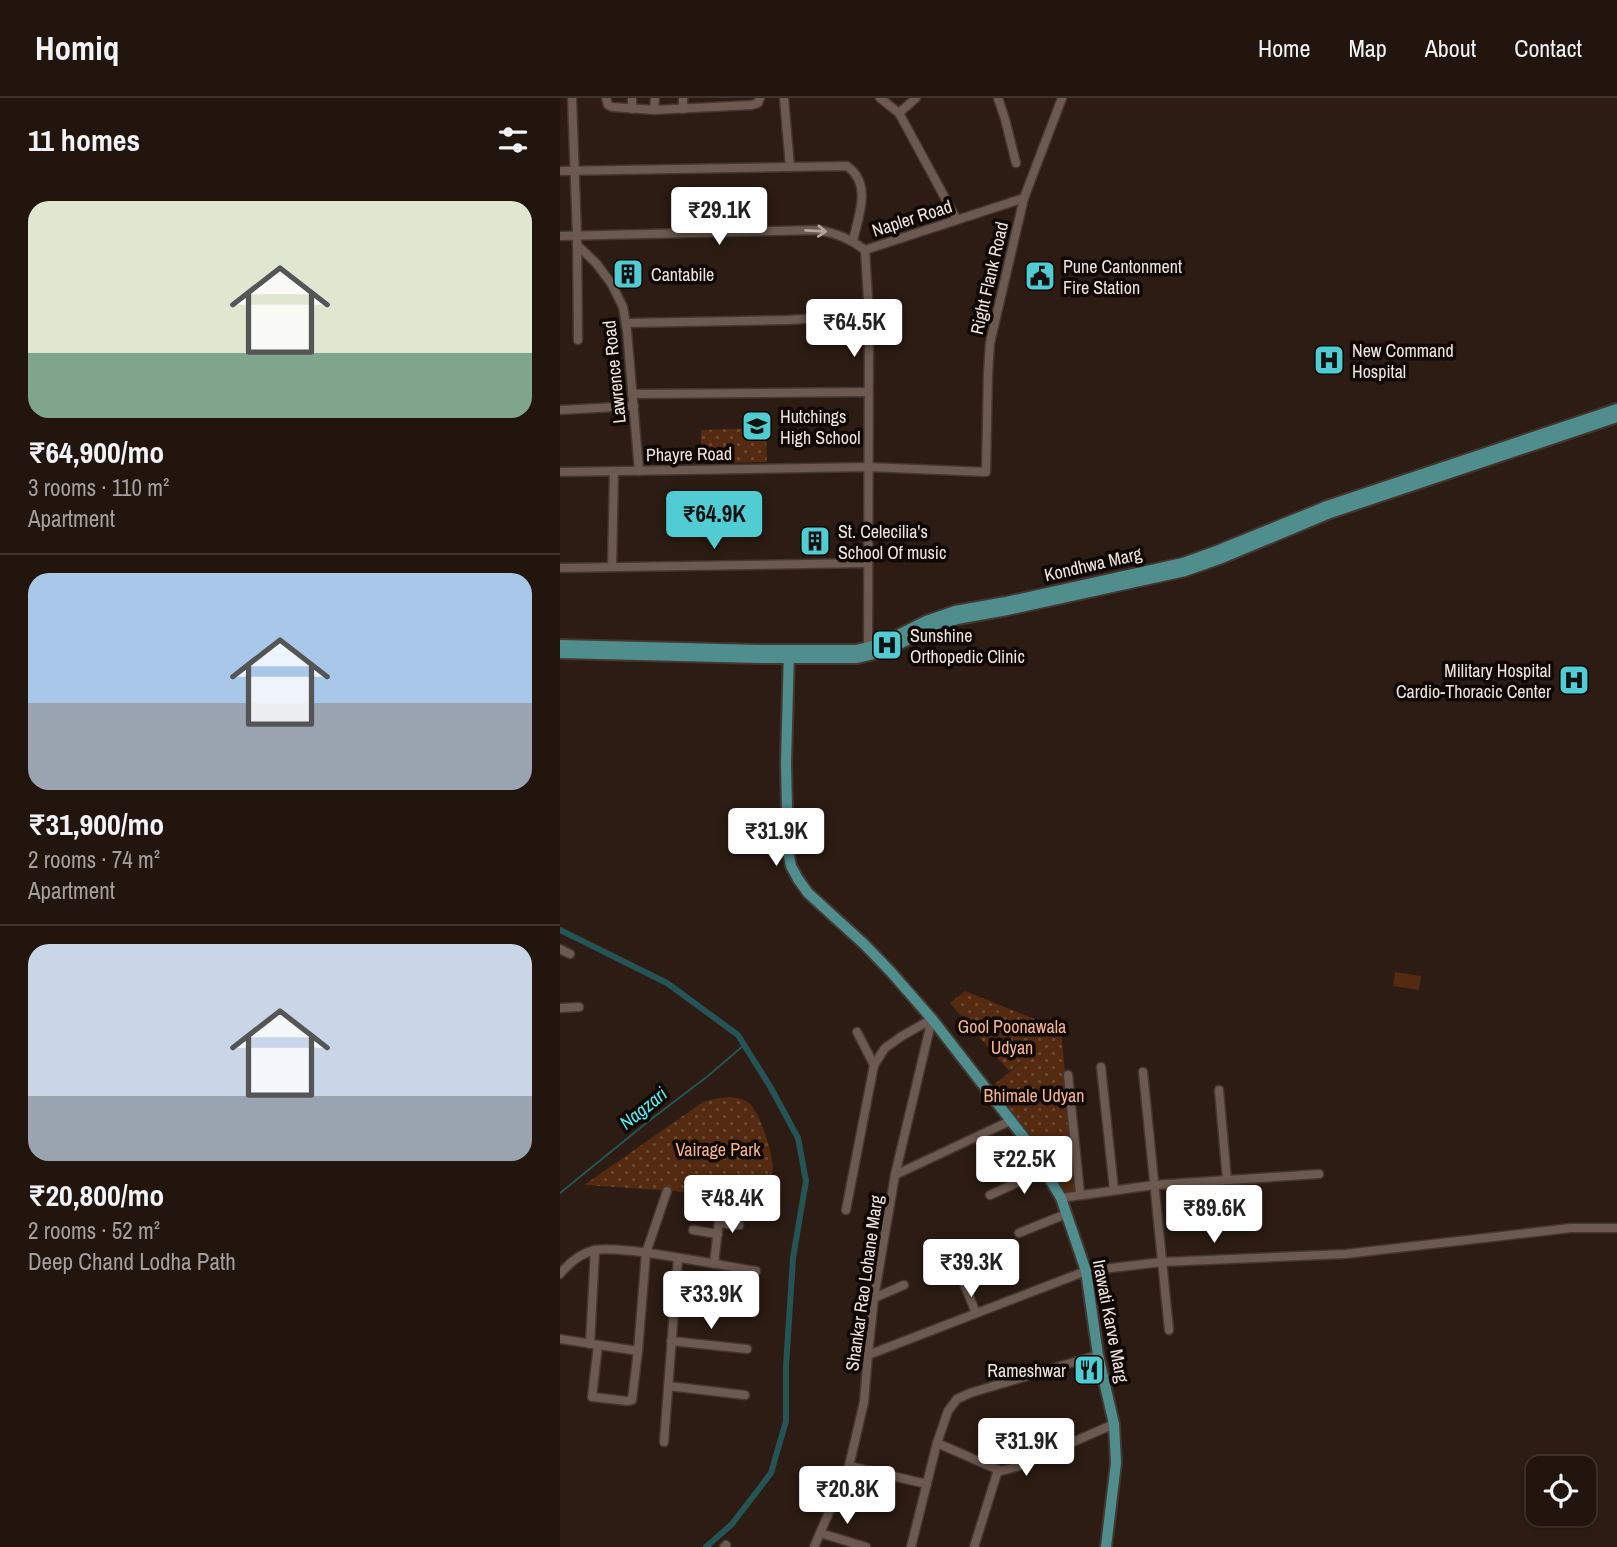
<!DOCTYPE html>
<meta charset="utf-8">
<style>
:root{--surface:#21150e;--page:#2d221c;--text:#f1f3f6;--muted:#a29f9e;--line:#3e342e;--accent:#51ccd2}
body{margin:0;font-family:"Archivo Narrow",sans-serif;background:var(--page);color:var(--text);height:100vh;display:flex;flex-direction:column;font-size:26px;white-space:nowrap}
*{box-sizing:border-box;margin:0}
p{font-size:23px;color:var(--muted)}
.icon{flex:none;width:38px;height:38px;fill:none;stroke:currentColor;stroke-width:2;stroke-linecap:round;stroke-linejoin:round}
.map{position:relative;flex:1;overflow:hidden}
.sheet{display:flex;flex-direction:column;background:var(--surface);width:560px}
.sheet>*{flex:none}
.buttons{position:absolute;left:966px;top:1358px;display:grid;gap:14px}
.buttons a{display:grid;place-items:center;width:70px;height:70px;border-radius:14px;background:var(--surface);box-shadow:0 2px 5px #0004,0 0 0 2px var(--line);font-size:35px}
.price{position:absolute;translate:-50% -60px;padding:0 16px;border-radius:7px;background:#fff;color:#222;font-size:23px;line-height:46px;filter:drop-shadow(0 2px 4px #0008)}
.price::after{content:'';position:absolute;left:50%;top:42px;width:21px;height:16px;margin-left:-10px;background:inherit;clip-path:polygon(0 0,100% 0,50% 100%)}
.price.active{background:var(--accent);color:#111}
ul{padding:0;list-style:none}
li{display:grid;align-content:center;gap:14px;height:371px;padding:0 28px}
li+li{border-top:2px solid var(--line)}
li span{display:grid;place-items:center;height:217px;border-radius:21px;color:#555}
li>.icon{margin-inline-start:auto}
span .icon{width:126px;height:126px;fill:#fffc;stroke-width:1}
li b{font-size:30px}
h2{display:flex;justify-content:space-between;align-items:center;height:84px;padding:0 28px;font-size:30px}
header{display:flex;align-items:center;gap:42px;box-sizing:border-box;height:98px;padding:0 35px;background:var(--surface);border-bottom:2px solid var(--line)}
header strong{font-size:33px}
nav{display:flex;gap:38px;margin-inline-start:auto;font-size:24px}
main{display:flex;flex:1;min-height:0}
.map>svg:first-child{display:block}
</style>
<header>
<strong>Homiq</strong>
<nav><a>Home</a><a>Map</a><a>About</a><a>Contact</a></nav>
</header>
<main>
<section class="sheet">
<h2>11 homes<svg class="icon" aria-label="filters" viewBox="0 0 24 24"><path d="M4 7h16M4 17h16"/><circle cx="9" cy="7" r="2"/><circle cx="15" cy="17" r="2"/></svg></h2>
<ul>
<li><span style="background:linear-gradient(#dfe7d0 70%,#7fa58c 0)"><svg class="icon" aria-label="home" viewBox="0 0 24 24"><path d="M3 11l9-7 9 7M6 9v11h12V9"/></svg></span><div><b>₹64,900/mo</b><p>3 rooms · 110 m²</p><p>Apartment</p></div></li>
<li><span style="background:linear-gradient(#a9c7e8 60%,#9aa5b1 0)"><svg class="icon" aria-label="home" viewBox="0 0 24 24"><path d="M3 11l9-7 9 7M6 9v11h12V9"/></svg></span><div><b>₹31,900/mo</b><p>2 rooms · 74 m²</p><p>Apartment</p></div></li>
<li><span style="background:linear-gradient(#c9d6e8 70%,#9aa5b1 0)"><svg class="icon" aria-label="home" viewBox="0 0 24 24"><path d="M3 11l9-7 9 7M6 9v11h12V9"/></svg></span><div><b>₹20,800/mo</b><p>2 rooms · 52 m²</p><p>Deep Chand Lodha Path</p></div></li>
</ul>
</section>
<div class="map">
<svg width="1057" height="1449" viewBox="0 0 1057 1449">
<defs>
<pattern id="green-dots" width="8" height="8" patternUnits="userSpaceOnUse" patternTransform="scale(1.75)"><rect width="8" height="8" fill="#542b10"/><path d="M2 2h.1M6 6h.1" fill="none" stroke="#6d4a32" stroke-width="1.8" stroke-linecap="round"/></pattern>
</defs>
<rect width="100%" height="100%" fill="#2c1c13"/>
<g fill="url(#green-dots)">
<polygon points="206,330 207,364 141,365 141,332"/>
<polygon points="405,893 502,932 501,933 517,1097 503,1099 430,990 464,962 449,973 390,905"/>
<path d="M170 999C177 1000 185 1001 190 1006 200 1016 210 1048 212 1062 214 1077 210 1092 207 1106L114 1093 24 1087 143 1004 158 1000Z"/>
</g>
<polygon fill="#542b10" points="835,874 861,878 859,892 833,888"/>
<g fill="none" stroke-linecap="round" stroke-linejoin="round">
<polyline stroke="#255456" stroke-width="2" points="0,1095 90,1022 148,978 184,947"/>
<polyline stroke="#255456" stroke-width="6" points="0,832 107,885 178,937 211,990 238,1040 246,1083 233,1160 226,1268 226,1323 211,1375 172,1426 146,1449"/>
<g stroke="#433732" stroke-width="11">
<g id="minor">
<polyline points="12,0 17,138 18,242"/>
<polyline points="46,0 48,7 52,9 94,12 192,7 198,5 200,0"/>
<polyline points="123,0 123,11"/>
<polyline points="224,0 230,69"/>
<polyline points="320,0 339,15 397,122"/>
<polyline points="438,0 445,21 456,65"/>
<polyline points="72,11 72,0"/>
<polyline points="94,12 95,0"/>
<polyline points="339,15 356,0"/>
<path d="M0 73 287 68C312 86 299 117 293 142"/>
<path d="M0 138 258 132C277 135 291 141 305 152"/>
<polyline points="17,147 36,165 51,185 63,209 67,233 79,373"/>
<polyline points="305,152 309,217 308,552"/>
<polyline points="305,152 464,100"/>
<polyline points="66,225 228,222 309,217"/>
<polyline points="72,296 308,294"/>
<polyline points="0,312 74,308"/>
<polyline points="0,374 308,369 426,374 428,275 430,245 464,100 502,0"/>
<polyline points="52,469 54,373"/>
<polyline points="0,470 308,465"/>
<polyline points="0,851 10,856"/>
<polyline points="0,910 19,909"/>
<polyline points="297,934 314,967"/>
<polyline points="541,969 554,1092"/>
<polyline points="583,974 609,1232"/>
<polyline points="508,977 520,1096"/>
<polyline points="659,992 667,1082"/>
<polyline points="335,1077 452,1022"/>
<polyline points="430,1097 485,1072"/>
<polyline points="501,1100 594,1087 759,1076"/>
<polyline points="286,1112 314,967 325,950 342,938 372,921"/>
<polyline points="159,1125 179,1127"/>
<polyline points="133,1132 158,1136"/>
<polyline points="459,1135 506,1116"/>
<polyline points="154,1166 161,1104"/>
<polyline points="396,1166 416,1215"/>
<polyline points="386,1170 413,1159"/>
<path d="M0 1176C9 1165 21 1155 35 1152 47 1150 61 1152 73 1153 114 1158 155 1166 196 1173"/>
<polyline points="314,1200 344,1187"/>
<polyline points="0,1241 78,1253"/>
<polyline points="111,1243 187,1251"/>
<polyline points="30,1246 35,1152"/>
<polyline points="38,1247 32,1299 67,1303 72,1302 78,1253 86,1155 107,1093"/>
<polyline points="308,1257 526,1173 602,1164 785,1156 1011,1130 1057,1130"/>
<polyline points="108,1288 185,1297"/>
<polyline points="104,1344 118,1160"/>
<polyline points="377,1345 441,1373 456,1369 554,1326"/>
<polyline points="289,1368 367,1386"/>
<polyline points="260,1435 306,1449"/>
<polyline points="164,1449 166,1447"/>
<polyline points="254,1449 289,1368 304,1304 308,1257 314,1200 335,1077 372,921"/>
<polyline points="351,1449 377,1345 388,1313 397,1301 410,1295 538,1257"/>
<polyline points="414,1449 438,1372"/>
</g>
</g>
<g stroke="#433732" stroke-width="14">
<g id="major">
<polyline points="0,547 201,552 296,552 320,546 366,523 395,513 446,504 623,465 659,452 767,408 1057,311"/>
<polyline points="229,553 226,665 228,753 231,768 238,781 248,795 304,846 331,874 372,921 469,1046 501,1100 526,1173 538,1257 554,1326 556,1365 546,1449"/>
<polyline points="0,555 200,560 297,560 323,554 369,531 397,521 447,512 625,473 662,460 770,415 1057,319"/>
</g>
</g>
<use href="#minor" stroke="#6c594f" stroke-width="8"/>
<use href="#major" stroke="#508d8d" stroke-width="10"/>
</g>
<defs><path id="oneway-shaft" d="M-6 0H5M1.5-3L5.5 0L1.5 3" fill="none" stroke-width="1.6" stroke-linecap="round" stroke-linejoin="round" transform="scale(1.75)"/></defs>
<use stroke="#b4a59e" href="#oneway-shaft" transform="translate(256 133) rotate(3)"/>
<defs>
<g id="building-square" transform="scale(1.575)"><rect x="-9" y="-9" width="18" height="18" rx="4" fill="#51ccd2" stroke="#0f0805"/><path d="M-4-6H4V6H1V3H-1V6H-4ZM-2.5-4.3h1.7v1.8h-1.7ZM.8-4.3h1.7v1.8H.8ZM-2.5-1h1.7V.8h-1.7ZM.8-1h1.7V.8H.8Z" fill="#111"/></g>
<g id="civic-square" transform="scale(1.575)"><rect x="-9" y="-9" width="18" height="18" rx="4" fill="#51ccd2" stroke="#0f0805"/><path d="M-.6-6.5H3V-4.5H.6V-3L4-1V1h2V6H-6V1h2V-1L-.6-3ZM-1.2 2.5V6h2.4V2.5Z" fill="#111"/></g>
<g id="hospital-square" transform="scale(1.575)"><rect x="-9" y="-9" width="18" height="18" rx="4" fill="#51ccd2" stroke="#0f0805"/><path d="M-5-5h3v3.5h4V-5h3V5h-3V1.5h-4V5h-3Z" fill="#111"/></g>
<g id="school-square" transform="scale(1.575)"><rect x="-9" y="-9" width="18" height="18" rx="4" fill="#51ccd2" stroke="#0f0805"/><path d="M0-5L7-2L0 1L-7-2ZM-4 1L0 2.5L4 1V4Q0 6-4 4Z" fill="#111"/></g>
<g id="restaurant-square" transform="scale(1.575)"><rect x="-9" y="-9" width="18" height="18" rx="4" fill="#51ccd2" stroke="#0f0805"/><path d="M-5-6h1v4h1v-4h1v4h1v-4h1v5L-1.5 .5V6h-2V.5L-5-1ZM5-6V6H3V1.5H1.5Q1.5-4 5-6Z" fill="#111"/></g>
</defs>
<g fill-rule="evenodd">
<use href="#building-square" x="68" y="176"/>
<use href="#civic-square" x="480" y="178"/>
<use href="#hospital-square" x="769" y="262"/>
<use href="#school-square" x="197" y="328"/>
<use href="#building-square" x="255" y="443"/>
<use href="#hospital-square" x="327" y="547"/>
<use href="#hospital-square" x="1014" y="582"/>
<use href="#restaurant-square" x="529" y="1272"/>
</g>
<g text-anchor="middle" dominant-baseline="central" stroke-width="7" stroke-linejoin="round" paint-order="stroke">
<g font-size="18" fill="#efe4de" stroke="#0f0805">
<text transform="translate(352 120) rotate(-18)">Napler Road</text>
<text transform="translate(429 180) rotate(-77)">Right Flank Road</text>
<text transform="translate(54 274) rotate(-96)">Lawrence Road</text>
<text transform="translate(129 356) rotate(-1)">Phayre Road</text>
<text transform="translate(533 466) rotate(-13)">Kondhwa Marg</text>
<text transform="translate(304 1185) rotate(-82)">Shankar Rao Lohane Marg</text>
<text transform="translate(551 1223) rotate(79)">Irawati Karve Marg</text>
</g>
<g font-size="18" fill="#efe4de" stroke="#0f0805" text-anchor="start">
<text x="503" y="168">Pune Cantonment<tspan x="503" dy="21">Fire Station</tspan></text>
<text x="91" y="176">Cantabile</text>
<text x="792" y="252">New Command<tspan x="792" dy="21">Hospital</tspan></text>
<text x="220" y="318">Hutchings<tspan x="220" dy="21">High School</tspan></text>
<text x="278" y="433">St. Celecilia's<tspan x="278" dy="21">School Of music</tspan></text>
<text x="350" y="537">Sunshine<tspan x="350" dy="21">Orthopedic Clinic</tspan></text>
<text x="991" y="572" text-anchor="end">Military Hospital<tspan x="991" dy="21">Cardio-Thoracic Center</tspan></text>
<text x="506" y="1272" text-anchor="end">Rameshwar</text>
</g>
<g font-size="18" fill="#f8b48e" stroke="#0f0805">
<text x="452" y="928">Gool Poonawala<tspan x="452" dy="21">Udyan</tspan></text>
<text x="474" y="997">Bhimale Udyan</text>
<text x="158" y="1051">Vairage Park</text>
</g>
<g font-size="19" font-style="italic" fill="#56edf4" stroke="#0f0805">
<text transform="translate(83 1010) rotate(-39)">Nagzari</text>
</g>
</g>
</svg>
<div class="buttons">
<a><svg class="icon" aria-label="locate" viewBox="0 0 24 24"><circle cx="12" cy="12" r="6"/><path d="M12 2v4M12 18v4M2 12h4M18 12h4"/></svg></a>
</div>
<b class="price" style="left:159px;top:149px">₹29.1K</b>
<b class="price" style="left:294px;top:261px">₹64.5K</b>
<b class="price active" style="left:154px;top:453px">₹64.9K</b>
<b class="price" style="left:216px;top:770px">₹31.9K</b>
<b class="price" style="left:464px;top:1098px">₹22.5K</b>
<b class="price" style="left:172px;top:1137px">₹48.4K</b>
<b class="price" style="left:654px;top:1147px">₹89.6K</b>
<b class="price" style="left:411px;top:1201px">₹39.3K</b>
<b class="price" style="left:151px;top:1233px">₹33.9K</b>
<b class="price" style="left:466px;top:1380px">₹31.9K</b>
<b class="price" style="left:287px;top:1428px">₹20.8K</b>
</div>
</main>
